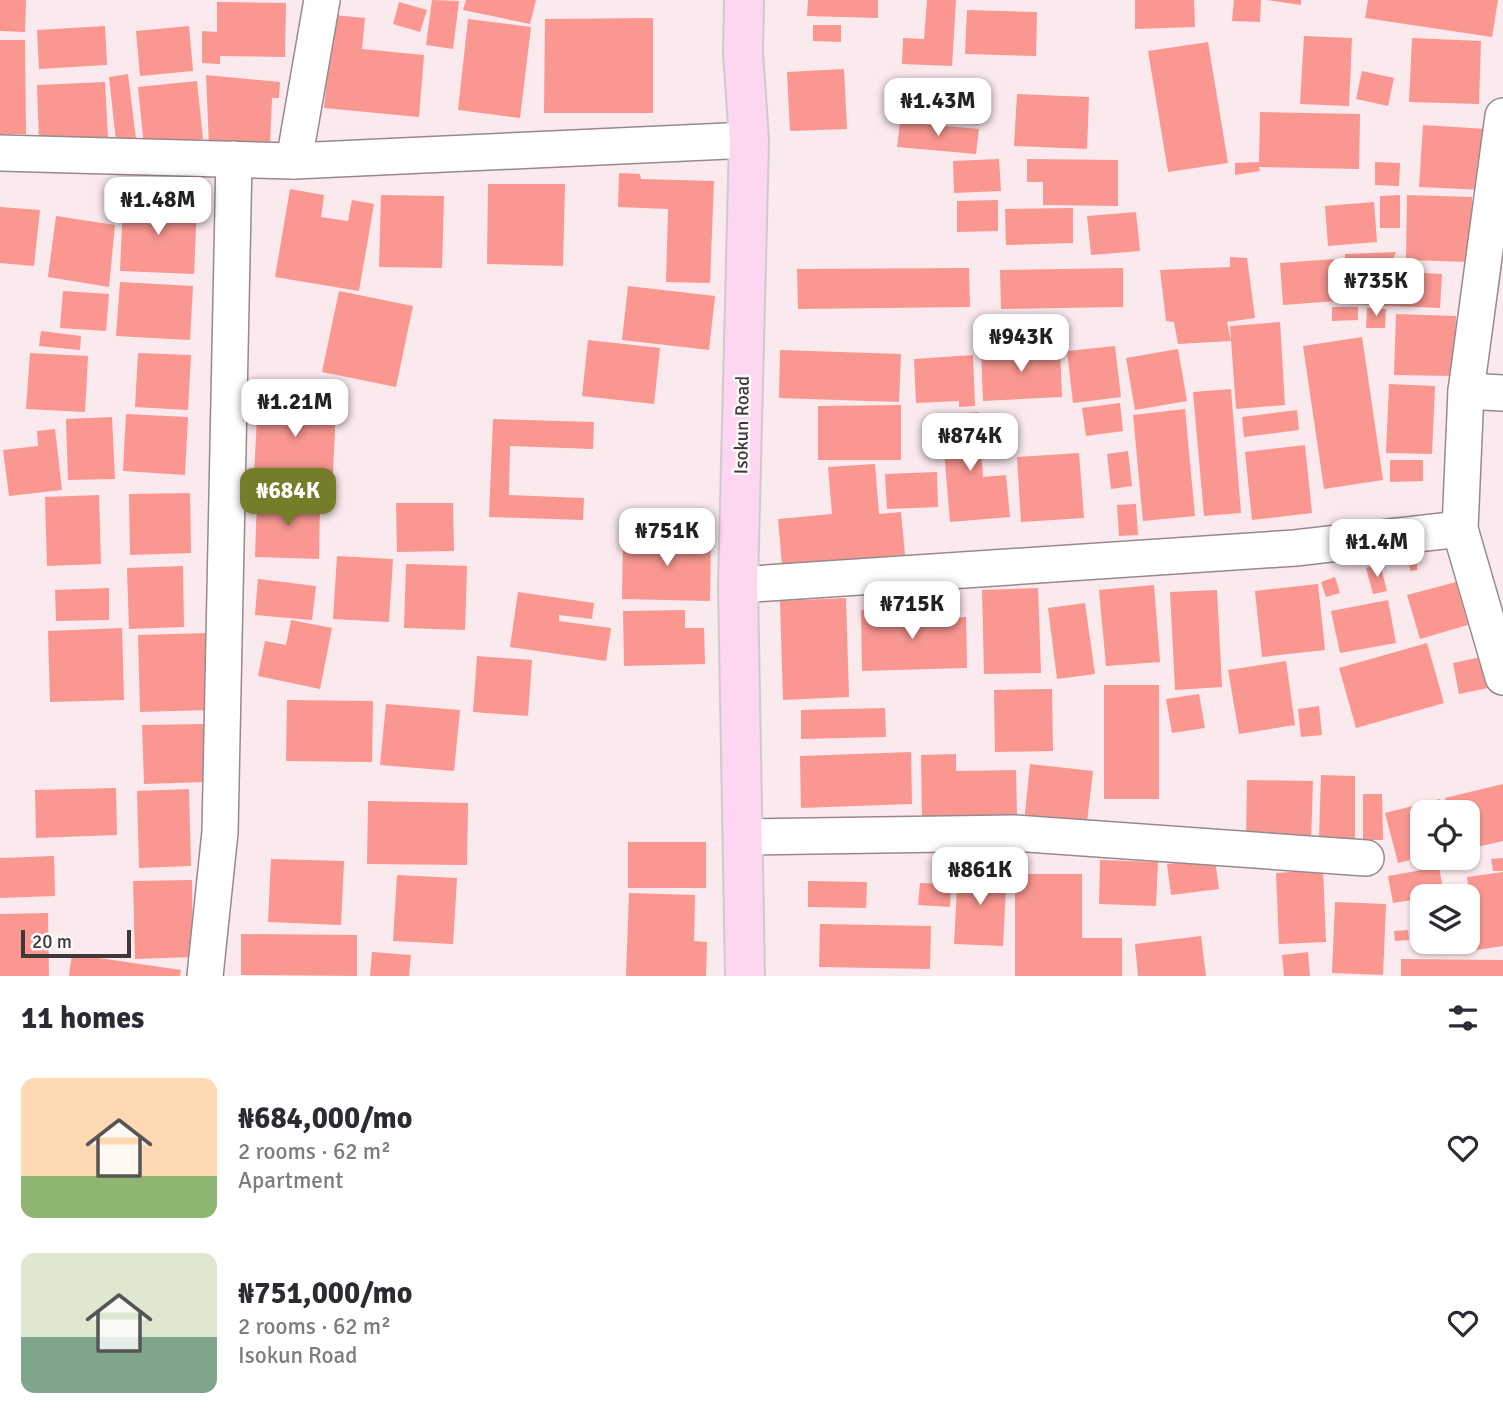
<!DOCTYPE html>
<meta charset="utf-8">
<style>
:root{--surface:#fff;--page:#f7f7f7;--text:#2b2b33;--muted:#7c7c81;--accent:#767d28}
body{margin:0;font-family:Signika,sans-serif;background:var(--page);color:var(--text);height:100vh;display:flex;flex-direction:column;font-size:26px;white-space:nowrap}
*{box-sizing:border-box;margin:0}
p{font-size:23px;color:var(--muted)}
.icon{flex:none;width:38px;height:38px;fill:none;stroke:currentColor;stroke-width:2;stroke-linecap:round;stroke-linejoin:round}
.map{position:relative;height:976px;overflow:hidden}
.drawer{display:flex;flex-direction:column;background:var(--surface);flex:1}
.drawer>*{flex:none}
.tools{position:absolute;left:1410px;top:800px;display:grid;gap:14px}
.tools a{display:grid;place-items:center;width:70px;height:70px;border-radius:14px;background:var(--surface);box-shadow:0 2px 5px #0004;font-size:35px}
.scale{position:absolute;left:21px;bottom:18px;width:110px;box-sizing:border-box;padding-left:7px;border:4px solid #3f383a;border-top:0;font-size:19px;line-height:24px;white-space:nowrap;color:#3f383a;-webkit-text-stroke:5px #fefbfb;paint-order:stroke}
.price{position:absolute;translate:-50% -60px;padding:0 16px;border-radius:14px;background:#fff;color:#222;font-size:23px;line-height:46px;filter:drop-shadow(0 2px 4px #0008)}
.price::after{content:'';position:absolute;left:50%;top:42px;width:21px;height:16px;margin-left:-10px;background:inherit;clip-path:polygon(0 0,100% 0,50% 100%)}
.price.current{background:var(--accent);color:#fff}
ul{padding:0;list-style:none}
li{display:flex;align-items:center;gap:21px;height:175px;padding:0 21px}
li span{display:grid;place-items:center;flex:none;width:196px;height:140px;border-radius:14px;color:#555}
li>.icon{margin-inline-start:auto}
span .icon{width:84px;height:84px;fill:#fffc;stroke-width:1}
li b{font-size:30px}
h2{display:flex;justify-content:space-between;align-items:center;height:84px;padding:0 21px;font-size:30px}
.map>svg:first-child{display:block}
</style>
<div class="map">
<svg width="1503" height="976" viewBox="0 0 1503 976">
<rect width="100%" height="100%" fill="#fae9ed"/>
<g fill="#fa9791">
<polygon points="0,0 26,0 25,32 0,31"/>
<polygon points="432,0 459,1 453,49 426,45"/>
<polygon points="466,0 536,0 530,24 463,10"/>
<polygon points="808,0 878,0 878,18 807,16"/>
<polygon points="927,0 956,0 952,66 902,64 903,38 924,39"/>
<polygon points="1135,0 1194,0 1195,27 1135,29"/>
<polygon points="1234,0 1261,0 1260,22 1232,21"/>
<polygon points="1267,0 1301,0 1301,5"/>
<polygon points="1368,0 1498,0 1492,37 1365,18"/>
<polygon points="217,2 286,3 285,57 220,56 220,64 202,63 202,31 217,32"/>
<polygon points="399,2 427,10 420,32 393,24"/>
<polygon points="967,10 1037,12 1036,56 965,54"/>
<polygon points="333,15 365,18 362,49 424,55 419,117 324,108"/>
<polygon points="653,18 653,113 544,113 545,19"/>
<polygon points="468,19 531,27 520,118 458,110"/>
<polygon points="813,25 841,25 841,42 813,41"/>
<polygon points="105,26 107,65 39,69 37,30"/>
<polygon points="189,26 193,71 140,76 136,31"/>
<polygon points="1304,36 1352,38 1349,106 1300,104"/>
<polygon points="1412,38 1481,41 1479,104 1409,102"/>
<polygon points="0,40 25,40 26,134 0,134"/>
<polygon points="1208,42 1228,163 1168,172 1148,51"/>
<polygon points="844,69 847,129 790,131 787,72"/>
<polygon points="1362,71 1394,78 1388,106 1356,99"/>
<polygon points="128,74 136,139 116,141 109,77"/>
<polygon points="206,75 280,82 279,98 272,98 270,146 209,145"/>
<polygon points="197,81 203,139 144,146 138,87"/>
<polygon points="105,82 108,139 39,142 37,85"/>
<polygon points="910,86 983,99 978,125 905,112"/>
<polygon points="1017,94 1089,97 1087,149 1014,146"/>
<polygon points="1260,112 1360,114 1359,169 1259,167 1260,171 1235,175 1235,163 1259,162"/>
<polygon points="900,122 979,129 976,154 897,147"/>
<polygon points="1423,125 1487,129 1484,190 1419,187"/>
<polygon points="999,159 1001,191 954,193 953,161"/>
<polygon points="1027,159 1118,160 1118,206 1043,205 1043,182 1027,182"/>
<polygon points="1375,162 1400,163 1399,186 1375,185"/>
<polygon points="619,173 640,174 641,179 714,181 710,283 666,282 668,209 618,207"/>
<polygon points="488,184 565,184 563,266 487,264"/>
<polygon points="290,189 324,195 321,217 348,221 352,200 374,204 359,291 275,277"/>
<polygon points="381,195 444,196 442,268 379,267"/>
<polygon points="1400,195 1400,228 1380,228 1380,196"/>
<polygon points="1407,195 1472,197 1470,262 1406,260"/>
<polygon points="998,200 998,231 957,232 957,201"/>
<polygon points="123,201 197,204 194,274 120,271"/>
<polygon points="1374,202 1377,242 1328,246 1325,206"/>
<polygon points="0,207 40,210 34,266 0,263"/>
<polygon points="1073,208 1073,243 1006,245 1005,209"/>
<polygon points="1136,212 1140,251 1091,255 1087,216"/>
<polygon points="56,216 115,225 109,287 48,277"/>
<polygon points="1396,252 1388,271 1442,274 1440,308 1344,304 1345,254"/>
<polygon points="1230,257 1247,258 1255,318 1227,322 1231,341 1178,344 1174,322 1166,321 1160,270 1230,267"/>
<polygon points="1334,259 1337,301 1283,305 1280,263"/>
<polygon points="969,268 970,307 798,309 797,269"/>
<polygon points="1123,268 1123,307 1001,309 1000,270"/>
<polygon points="120,282 193,286 190,340 116,336"/>
<polygon points="628,286 715,296 709,350 622,340"/>
<polygon points="63,291 109,294 106,331 60,328"/>
<polygon points="339,291 413,306 396,387 322,372"/>
<polygon points="1332,307 1358,307 1358,320 1332,321"/>
<polygon points="1367,308 1386,309 1385,328 1366,328"/>
<polygon points="1396,314 1456,316 1454,376 1394,375"/>
<polygon points="1280,322 1285,405 1236,409 1230,326"/>
<polygon points="41,331 81,336 80,350 39,346"/>
<polygon points="1362,337 1383,480 1324,489 1303,346"/>
<polygon points="588,340 660,348 654,404 582,396"/>
<polygon points="1115,346 1121,397 1073,403 1067,351"/>
<polygon points="1060,347 1062,397 983,401 981,350"/>
<polygon points="1178,349 1187,401 1135,410 1126,358"/>
<polygon points="780,350 901,354 899,402 779,398"/>
<polygon points="30,353 88,356 85,412 26,409"/>
<polygon points="138,353 191,355 188,410 135,407"/>
<polygon points="973,355 975,406 959,407 959,401 916,403 914,359"/>
<polygon points="259,381 337,384 332,496 253,493"/>
<polygon points="1389,384 1435,386 1432,454 1386,453"/>
<polygon points="1231,389 1241,513 1204,516 1193,392"/>
<polygon points="1120,403 1123,431 1086,436 1082,408"/>
<polygon points="901,405 901,460 818,460 818,406"/>
<polygon points="1185,409 1195,516 1143,521 1133,415"/>
<polygon points="1297,410 1299,430 1244,437 1242,417"/>
<polygon points="978,412 983,477 1006,475 1010,517 950,522 941,415"/>
<polygon points="126,414 188,417 185,475 123,471"/>
<polygon points="112,417 115,479 68,480 66,419"/>
<polygon points="493,419 594,422 593,449 510,446 509,495 584,498 583,520 489,517"/>
<polygon points="55,429 62,490 9,496 3,450 38,446 37,431"/>
<polygon points="1305,445 1312,513 1252,520 1245,452"/>
<polygon points="1128,451 1132,486 1111,489 1107,454"/>
<polygon points="1079,453 1084,518 1021,522 1017,457"/>
<polygon points="1390,460 1423,460 1423,481 1390,482"/>
<polygon points="875,464 879,514 901,512 905,555 782,565 778,519 832,514 828,467"/>
<polygon points="937,472 938,507 887,509 885,474"/>
<polygon points="190,493 191,553 130,555 129,494"/>
<polygon points="99,495 101,564 47,566 45,497"/>
<polygon points="257,498 320,499 319,559 255,557"/>
<polygon points="396,503 453,503 454,551 397,552"/>
<polygon points="1136,504 1138,535 1119,536 1117,505"/>
<polygon points="623,535 711,536 710,601 622,599"/>
<polygon points="337,556 393,559 389,622 333,619"/>
<polygon points="1417,560 1417,570 1410,571 1409,561"/>
<polygon points="406,564 467,566 465,630 404,628"/>
<polygon points="1380,564 1387,591 1373,594 1366,568"/>
<polygon points="183,566 184,627 129,629 127,568"/>
<polygon points="1335,577 1340,593 1326,597 1321,582"/>
<polygon points="258,579 316,586 312,620 255,615"/>
<polygon points="1456,582 1468,625 1420,639 1407,595"/>
<polygon points="1318,584 1325,650 1262,657 1255,591"/>
<polygon points="1154,585 1160,662 1106,666 1099,590"/>
<polygon points="109,588 109,620 56,621 55,590"/>
<polygon points="1038,588 1041,673 984,674 982,590"/>
<polygon points="1217,590 1222,687 1175,690 1170,592"/>
<polygon points="518,592 594,603 592,619 559,615 559,621 611,628 606,661 510,647"/>
<polygon points="846,598 849,697 783,700 780,601"/>
<polygon points="1388,600 1396,643 1340,653 1331,611"/>
<polygon points="1085,603 1095,674 1057,679 1048,608"/>
<polygon points="923,608 923,619 966,617 967,668 862,671 861,610"/>
<polygon points="685,610 685,628 704,628 705,664 624,666 623,611"/>
<polygon points="291,620 332,628 320,689 258,676 265,641 286,645"/>
<polygon points="122,628 124,700 50,702 48,631"/>
<polygon points="208,633 210,710 140,712 138,635"/>
<polygon points="1427,643 1444,703 1356,728 1339,668"/>
<polygon points="477,656 532,660 528,716 473,712"/>
<polygon points="1481,657 1488,688 1459,694 1453,663"/>
<polygon points="1286,661 1295,725 1239,734 1228,670"/>
<rect x="1104" y="685" width="55" height="114"/>
<polygon points="1052,689 1053,751 995,752 994,690"/>
<polygon points="1199,694 1205,728 1172,733 1166,699"/>
<polygon points="287,700 373,701 372,762 286,761"/>
<polygon points="386,704 460,710 454,771 380,765"/>
<polygon points="1319,706 1322,735 1301,737 1298,709"/>
<polygon points="885,708 886,737 801,739 801,710"/>
<polygon points="204,724 206,782 144,784 142,725"/>
<polygon points="911,752 912,804 801,808 800,756"/>
<polygon points="956,754 956,771 1016,770 1017,815 922,817 921,755"/>
<polygon points="1030,764 1093,771 1086,830 1024,823"/>
<polygon points="1321,775 1355,776 1355,838 1319,838"/>
<polygon points="1247,780 1313,781 1311,842 1246,841"/>
<polygon points="1503,784 1503,841 1468,849 1468,812 1448,812 1445,798"/>
<polygon points="116,788 117,835 36,838 35,790"/>
<polygon points="189,789 191,866 139,868 137,791"/>
<polygon points="1363,794 1382,794 1383,840 1363,840"/>
<polygon points="1440,799 1443,812 1423,812 1423,857 1398,863 1385,813"/>
<polygon points="368,801 468,803 467,865 367,864"/>
<rect x="628" y="842" width="78" height="46"/>
<polygon points="54,856 55,896 0,898 0,858"/>
<polygon points="1503,858 1503,871 1493,871 1491,859"/>
<polygon points="271,859 344,861 341,925 268,922"/>
<polygon points="1215,859 1219,889 1171,895 1167,864"/>
<polygon points="1100,860 1158,862 1156,906 1099,904"/>
<polygon points="1439,867 1444,895 1393,903 1388,876"/>
<polygon points="958,868 1007,870 1003,946 954,944"/>
<polygon points="1323,870 1326,942 1279,944 1276,873"/>
<polygon points="1503,872 1503,946 1476,950 1467,877"/>
<polygon points="1015,874 1082,874 1082,938 1122,938 1122,976 1015,976"/>
<polygon points="397,875 457,878 453,944 393,941"/>
<polygon points="192,880 193,957 135,959 133,881"/>
<polygon points="808,881 867,882 866,908 808,907"/>
<polygon points="920,883 951,884 950,907 918,905"/>
<polygon points="629,893 695,895 694,941 707,942 706,976 626,976"/>
<polygon points="1335,902 1386,904 1383,975 1332,973"/>
<polygon points="48,913 49,976 0,976 0,914"/>
<polygon points="820,924 931,926 930,969 819,967"/>
<polygon points="1408,930 1409,940 1395,941 1394,931"/>
<polygon points="241,934 357,935 357,976 241,975"/>
<polygon points="1201,936 1206,976 1138,976 1135,944"/>
<polygon points="372,952 411,955 409,976 370,976"/>
<polygon points="1308,952 1310,976 1284,976 1282,955"/>
<polygon points="72,954 181,970 180,976 69,976"/>
<polygon points="1401,959 1503,960 1503,976 1401,976"/>
</g>
<g fill="none" stroke-linecap="round" stroke-linejoin="round">
<g stroke="#98898d" stroke-width="38">
<g id="street">
<polyline points="1503,116 1466,391 1460,529 1503,677"/>
<polyline points="0,153 294,161 749,140"/>
<polyline points="294,161 322,0"/>
<polyline points="1466,391 1503,393"/>
<polyline points="738,585 1295,548 1460,529"/>
<polyline points="743,837 1014,833 1366,858"/>
<polyline points="205,976 220,832 234,159"/>
</g>
</g>
<g stroke="#cdcbcc" stroke-width="42">
<polyline id="primary" points="744,0 743,52 749,140 738,585 745,976"/>
</g>
<use href="#street" stroke="#fff" stroke-width="35"/>
<use href="#primary" stroke="#fdd7f1" stroke-width="38"/>
</g>
<g text-anchor="middle" dominant-baseline="central" stroke-width="5" stroke-linejoin="round" paint-order="stroke">
<g font-size="19" fill="#3f383a" stroke="#fefbfb">
<text transform="translate(742 425) rotate(-89)">Isokun Road</text>
</g>
</g>
</svg>
<div class="tools">
<a><svg class="icon" aria-label="locate" viewBox="0 0 24 24"><circle cx="12" cy="12" r="6"/><path d="M12 2v4M12 18v4M2 12h4M18 12h4"/></svg></a>
<a><svg class="icon" aria-label="layers" viewBox="0 0 24 24"><path d="M12 4l9 5-9 5-9-5zM3 14l9 5 9-5"/></svg></a>
</div>
<div class="scale">20 m</div>
<b class="price" style="left:938px;top:138px">₦1.43M</b>
<b class="price" style="left:158px;top:237px">₦1.48M</b>
<b class="price" style="left:1376px;top:318px">₦735K</b>
<b class="price" style="left:1021px;top:374px">₦943K</b>
<b class="price" style="left:295px;top:439px">₦1.21M</b>
<b class="price" style="left:970px;top:473px">₦874K</b>
<b class="price current" style="left:288px;top:528px">₦684K</b>
<b class="price" style="left:667px;top:568px">₦751K</b>
<b class="price" style="left:1377px;top:579px">₦1.4M</b>
<b class="price" style="left:912px;top:641px">₦715K</b>
<b class="price" style="left:980px;top:907px">₦861K</b>
</div>
<section class="drawer">
<h2>11 homes<svg class="icon" aria-label="filters" viewBox="0 0 24 24"><path d="M4 7h16M4 17h16"/><circle cx="9" cy="7" r="2"/><circle cx="15" cy="17" r="2"/></svg></h2>
<ul>
<li><span style="background:linear-gradient(#ffd9b3 70%,#8fb573 0)"><svg class="icon" aria-label="home" viewBox="0 0 24 24"><path d="M3 11l9-7 9 7M6 9v11h12V9"/></svg></span><div><b>₦684,000/mo</b><p>2 rooms · 62 m²</p><p>Apartment</p></div><svg class="icon" aria-label="heart" viewBox="0 0 24 24"><path d="M12 20l-8-8c-3-5 5-10 8-4 3-6 11-1 8 4z"/></svg></li>
<li><span style="background:linear-gradient(#dfe7d0 60%,#7fa58c 0)"><svg class="icon" aria-label="home" viewBox="0 0 24 24"><path d="M3 11l9-7 9 7M6 9v11h12V9"/></svg></span><div><b>₦751,000/mo</b><p>2 rooms · 62 m²</p><p>Isokun Road</p></div><svg class="icon" aria-label="heart" viewBox="0 0 24 24"><path d="M12 20l-8-8c-3-5 5-10 8-4 3-6 11-1 8 4z"/></svg></li>
</ul>
</section>
